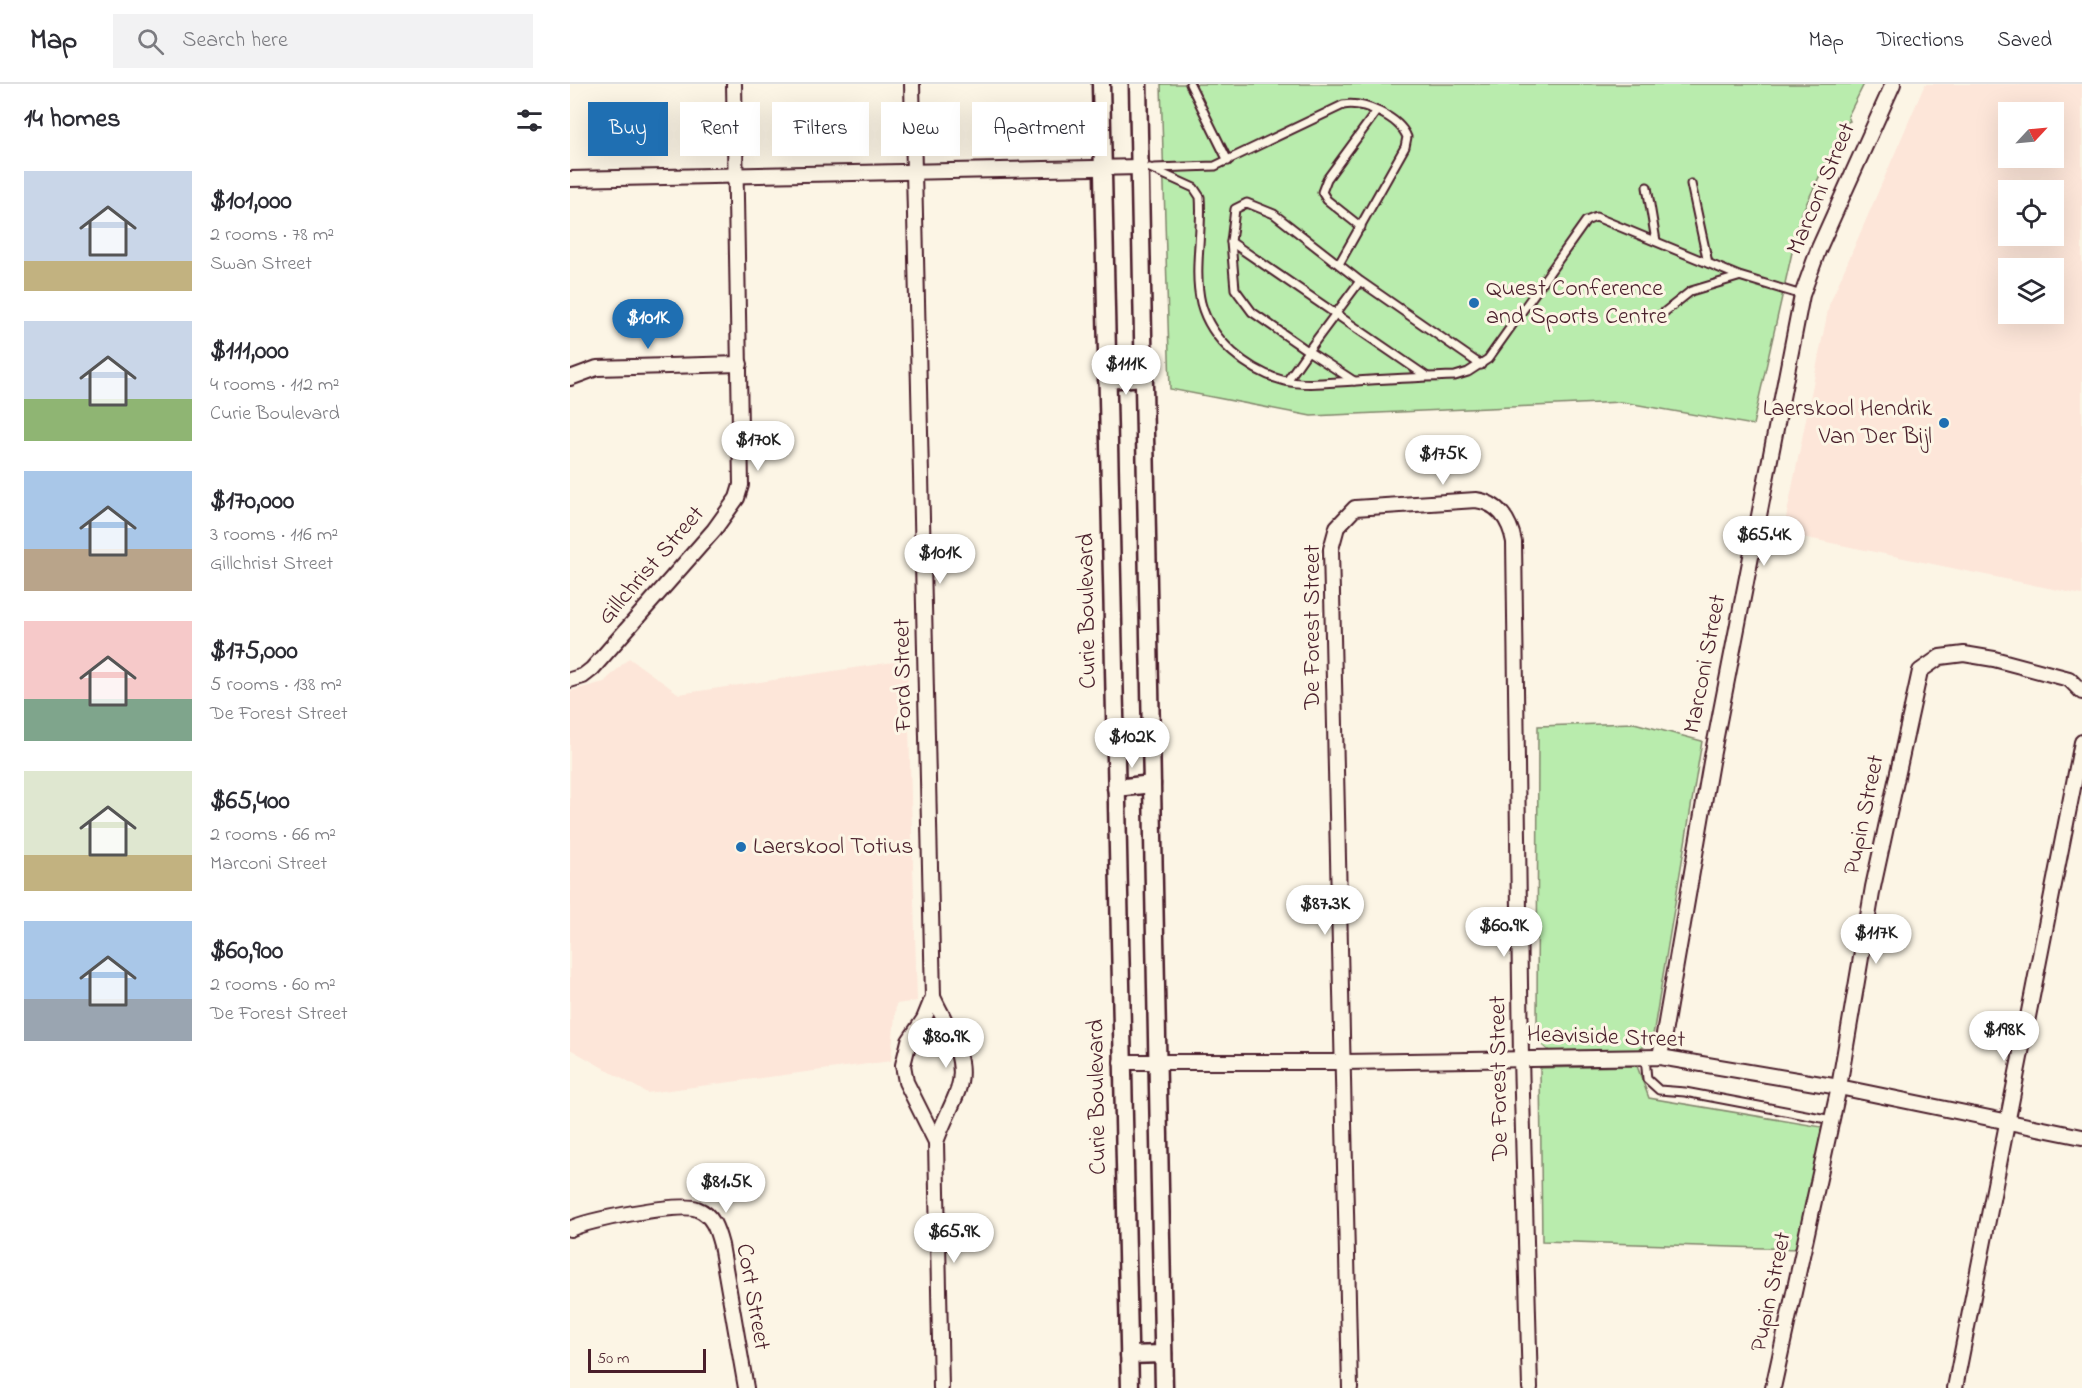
<!DOCTYPE html>
<meta charset="utf-8">
<style>
:root{--surface:#fff;--page:#f2f2f3;--text:#2b2b33;--muted:#7c7c81;--line:#e1e1e2;--accent:#1f6fb2}
body{margin:0;font-family:"Indie Flower",sans-serif;background:var(--page);color:var(--text);height:100vh;display:flex;flex-direction:column;font-size:22px;white-space:nowrap}
*{box-sizing:border-box;margin:0}
p{font-size:20px;color:var(--muted)}
.icon{flex:none;width:33px;height:33px;fill:none;stroke:currentColor;stroke-width:2;stroke-linecap:round;stroke-linejoin:round}
.map{position:relative;flex:1;overflow:hidden}
.details{display:flex;flex-direction:column;background:var(--surface);width:570px}
.details>*{flex:none}
.guide{position:absolute;left:18px;top:18px;width:570px;height:54px;display:flex;gap:12px}
.needle{width:39px;rotate:64deg}
.tools{position:absolute;left:1428px;top:18px;display:grid;gap:12px}
.tools a{display:grid;place-items:center;width:66px;height:66px;border-radius:0px;background:var(--surface);box-shadow:0 6px 24px #0002;font-size:30px}
.scale{position:absolute;left:18px;bottom:15px;width:118px;box-sizing:border-box;padding-left:6px;border:3px solid #4a1f2b;border-top:0;font-size:16px;line-height:21px;white-space:nowrap;color:#4a1f2b;-webkit-text-stroke:4px #fcf5e5;paint-order:stroke}
.price{position:absolute;translate:-50% -51px;padding:0 14px;border-radius:21px;background:#fff;color:#222;font-size:20px;line-height:39px;filter:drop-shadow(0 2px 3px #0008)}
.price::after{content:'';position:absolute;left:50%;top:36px;width:18px;height:14px;margin-left:-9px;background:inherit;clip-path:polygon(0 0,100% 0,50% 100%)}
.price.current{background:var(--accent);color:#fff}
ul{padding:0;list-style:none}
li{display:flex;align-items:center;gap:18px;height:150px;padding:0 24px}
li span{display:grid;place-items:center;flex:none;width:168px;height:120px;border-radius:0px;color:#555}
li>.icon{margin-inline-start:auto}
span .icon{width:72px;height:72px;fill:#fffc;stroke-width:1}
li b{font-size:26px}
h2{display:flex;justify-content:space-between;align-items:center;height:72px;padding:0 24px;font-size:26px}
.pill{padding:0 21px;border-radius:0px;background:var(--surface);box-shadow:0 6px 24px #0002;font-size:21px;line-height:54px}
.pill.current{background:var(--accent);color:#fff}
header{display:flex;align-items:center;gap:36px;box-sizing:border-box;height:84px;padding:0 30px;background:var(--surface);border-bottom:2px solid var(--line)}
header strong{font-size:28px}
nav{display:flex;gap:33px;margin-inline-start:auto;font-size:21px}
.search{width:420px;height:54px;background:var(--page);display:flex;align-items:center;gap:15px;box-sizing:border-box;padding:0 21px;border-radius:0px;color:var(--muted);font-size:22px}
main{display:flex;flex:1;min-height:0}
.map>svg:first-child{display:block}
</style>
<header>
<strong>Map</strong>
<div class="search"><svg class="icon" aria-label="search" viewBox="0 0 24 24"><circle cx="10" cy="10" r="6"/><path d="M15 15l6 6"/></svg>Search here</div>
<nav><a>Map</a><a>Directions</a><a>Saved</a></nav>
</header>
<main>
<section class="details">
<h2>14 homes<svg class="icon" aria-label="filters" viewBox="0 0 24 24"><path d="M4 7h16M4 17h16"/><circle cx="9" cy="7" r="2"/><circle cx="15" cy="17" r="2"/></svg></h2>
<ul>
<li><span style="background:linear-gradient(#c9d6e8 75%,#c2b280 0)"><svg class="icon" aria-label="home" viewBox="0 0 24 24"><path d="M3 11l9-7 9 7M6 9v11h12V9"/></svg></span><div><b>$101,000</b><p>2 rooms · 78 m²</p><p>Swan Street</p></div></li>
<li><span style="background:linear-gradient(#c9d6e8 65%,#8fb573 0)"><svg class="icon" aria-label="home" viewBox="0 0 24 24"><path d="M3 11l9-7 9 7M6 9v11h12V9"/></svg></span><div><b>$111,000</b><p>4 rooms · 112 m²</p><p>Curie Boulevard</p></div></li>
<li><span style="background:linear-gradient(#a9c7e8 65%,#b9a48a 0)"><svg class="icon" aria-label="home" viewBox="0 0 24 24"><path d="M3 11l9-7 9 7M6 9v11h12V9"/></svg></span><div><b>$170,000</b><p>3 rooms · 116 m²</p><p>Gillchrist Street</p></div></li>
<li><span style="background:linear-gradient(#f6c9c9 65%,#7fa58c 0)"><svg class="icon" aria-label="home" viewBox="0 0 24 24"><path d="M3 11l9-7 9 7M6 9v11h12V9"/></svg></span><div><b>$175,000</b><p>5 rooms · 138 m²</p><p>De Forest Street</p></div></li>
<li><span style="background:linear-gradient(#dfe7d0 70%,#c2b280 0)"><svg class="icon" aria-label="home" viewBox="0 0 24 24"><path d="M3 11l9-7 9 7M6 9v11h12V9"/></svg></span><div><b>$65,400</b><p>2 rooms · 66 m²</p><p>Marconi Street</p></div></li>
<li><span style="background:linear-gradient(#a9c7e8 65%,#9aa5b1 0)"><svg class="icon" aria-label="home" viewBox="0 0 24 24"><path d="M3 11l9-7 9 7M6 9v11h12V9"/></svg></span><div><b>$60,900</b><p>2 rooms · 60 m²</p><p>De Forest Street</p></div></li>
</ul>
</section>
<div class="map">
<svg width="1512" height="1304" viewBox="0 0 1512 1304">
<rect width="100%" height="100%" fill="#fcf5e5"/>
<filter id="ink" filterUnits="userSpaceOnUse"><feTurbulence type="fractalNoise" baseFrequency=".0167" numOctaves="2"/><feDisplacementMap in="SourceGraphic" scale="12" xChannelSelector="R" yChannelSelector="G"/><feConvolveMatrix kernelMatrix="1 2 1 2 8 2 1 2 1" color-interpolation-filters="sRGB"/></filter>
<g filter="url(#ink)">
<g fill="#fde6d9" fill-rule="evenodd">
<path d="M1355 0H1512V511L1213 449 1259 221ZM1438 28H1484V74H1438ZM1438 106H1484V152H1438ZM1438 184H1484V230H1438Z"/>
<polygon points="59,574 109,610 337,576 347,917 326,920 321,977 77,1009 0,965 0,607 34,598"/>
</g>
<g fill="#b9ecad" stroke="#82866c" stroke-width="1.5">
<polygon points="591,0 1294,0 1278,32 1280,37 1275,39 1230,133 1183,341 1052,318 741,332 600,305"/>
<polygon points="1064,639 1132,657 1083,951 1075,962 1067,967 982,969 973,962 967,950 968,642"/>
<polygon points="1067,982 1079,1014 1252,1043 1229,1165 972,1157 970,984"/>
</g>
<g fill="none" stroke-linecap="round" stroke-linejoin="round">
<g stroke="#4a1f2b" stroke-width="11">
<g id="service">
<polyline points="620,0 658,77"/>
<path d="M580 84 624 104 630 113C633 148 623 185 631 219 641 257 678 287 715 297 737 302 762 298 784 297 818 295 851 293 885 292L898 288 918 275 1016 137 1026 133 1169 192 1232 211"/>
<path d="M584 84 645 82 773 21C793 17 829 33 837 53L835 63 769 180"/>
<polyline points="1121,100 1138,179"/>
<polyline points="1077,103 1086,157"/>
<polyline points="791,143 757,116 752,108 757,95 806,28"/>
<polyline points="661,158 856,292"/>
<polyline points="790,197 738,267 682,228 665,205 661,158 665,125 677,119 704,130 790,197 911,281"/>
<polyline points="1087,234 1121,207 1168,193"/>
<polyline points="717,297 738,267 784,297"/>
<polyline points="1075,973 1077,995 1089,1006 1115,1008 1262,1036"/>
</g>
</g>
<g stroke="#4a1f2b" stroke-width="18">
<g id="minor">
<polyline points="342,0 363,913 354,935 339,957 333,981 336,998 366,1058 371,1304"/>
<polyline points="0,95 570,83"/>
<polyline points="0,294 27,284 170,280"/>
<polyline points="0,596 13,592 22,585 144,446 167,414 171,401 164,0"/>
<path d="M363 913C376 941 399 974 388 1006 382 1023 372 1040 366 1058"/>
<polyline points="1090,973 1141,678 1232,211 1249,164 1323,0"/>
<polyline points="551,978 774,978 1090,973 1269,1003 1512,1053"/>
<path d="M0 1145C17 1136 110 1118 127 1125 143 1131 147 1146 151 1161L176 1304"/>
<path d="M780 1304 761 465 767 443 785 424 906 416C929 419 940 437 944 458L951 974 960 1304"/>
<polyline points="1203,1304 1269,1003 1303,803 1350,587 1370,573 1394,570 1424,575 1499,595 1512,608"/>
<polyline points="1385,1304 1512,658"/>
</g>
</g>
<g stroke="#4a1f2b" stroke-width="21">
<g id="tertiary">
<polyline points="531,0 560,1304"/>
<polyline points="568,0 594,1304"/>
<polyline points="537,296 573,293"/>
<polyline points="546,704 582,700"/>
<polyline points="559,1271 593,1270"/>
</g>
</g>
<use href="#service" stroke="#fcf5e5" stroke-width="7"/>
<use href="#minor" stroke="#fcf5e5" stroke-width="14"/>
<use href="#tertiary" stroke="#fcf5e5" stroke-width="16"/>
</g>
</g>
<g fill="#1f6fb2" stroke="#fcf5e5" stroke-width="2">
<circle cx="904" cy="219" r="6"/>
<circle cx="1374" cy="339" r="6"/>
<circle cx="171" cy="763" r="6"/>
</g>
<g text-anchor="middle" dominant-baseline="central" stroke-width="6" stroke-linejoin="round" paint-order="stroke">
<g font-size="24" fill="#4a1f2b" stroke="#fcf5e5">
<text transform="translate(1252 105) rotate(-67)">Marconi Street</text>
<text transform="translate(82 482) rotate(-49)">Gillchrist Street</text>
<text transform="translate(518 527) rotate(-91)">Curie Boulevard</text>
<text transform="translate(743 543) rotate(-90)">De Forest Street</text>
<text transform="translate(1136 580) rotate(-79)">Marconi Street</text>
<text transform="translate(334 591) rotate(-91)">Ford Street</text>
<text transform="translate(1295 731) rotate(-78)">Pupin Street</text>
<text transform="translate(1036 954) rotate(2)">Heaviside Street</text>
<text transform="translate(930 994) rotate(-91)">De Forest Street</text>
<text transform="translate(528 1013) rotate(-91)">Curie Boulevard</text>
<text transform="translate(1202 1208) rotate(-78)">Pupin Street</text>
<text transform="translate(182 1213) rotate(80)">Cort Street</text>
</g>
<g font-size="24" fill="#4a1f2b" stroke="#fcf5e5" text-anchor="start">
<text x="916" y="205">Quest Conference<tspan x="916" dy="28">and Sports Centre</tspan></text>
<text x="1362" y="325" text-anchor="end">Laerskool Hendrik<tspan x="1362" dy="28">Van Der Bijl</tspan></text>
<text x="183" y="763">Laerskool Totius</text>
</g>
</g>
</svg>
<div class="tools">
<a><svg class="needle" viewBox="-14 -14 28 28"><path d="M0-13l5 13h-10z" fill="#e53935"/><path d="M0 13l5-13h-10z" fill="#7c7c81"/></svg></a>
<a><svg class="icon" aria-label="locate" viewBox="0 0 24 24"><circle cx="12" cy="12" r="6"/><path d="M12 2v4M12 18v4M2 12h4M18 12h4"/></svg></a>
<a><svg class="icon" aria-label="layers" viewBox="0 0 24 24"><path d="M12 4l9 5-9 5-9-5zM3 14l9 5 9-5"/></svg></a>
</div>
<div class="scale">50 m</div>
<b class="price current" style="left:78px;top:266px">$101K</b>
<b class="price" style="left:556px;top:312px">$111K</b>
<b class="price" style="left:188px;top:388px">$170K</b>
<b class="price" style="left:873px;top:402px">$175K</b>
<b class="price" style="left:1194px;top:483px">$65.4K</b>
<b class="price" style="left:370px;top:501px">$101K</b>
<b class="price" style="left:562px;top:685px">$102K</b>
<b class="price" style="left:755px;top:852px">$87.3K</b>
<b class="price" style="left:934px;top:874px">$60.9K</b>
<b class="price" style="left:1306px;top:881px">$117K</b>
<b class="price" style="left:1434px;top:978px">$198K</b>
<b class="price" style="left:376px;top:985px">$80.9K</b>
<b class="price" style="left:156px;top:1130px">$81.5K</b>
<b class="price" style="left:384px;top:1180px">$65.9K</b>
<div class="guide">
<a class="pill current">Buy</a>
<a class="pill">Rent</a>
<a class="pill">Filters</a>
<a class="pill">New</a>
<a class="pill">Apartment</a>
</div>
</div>
</main>
